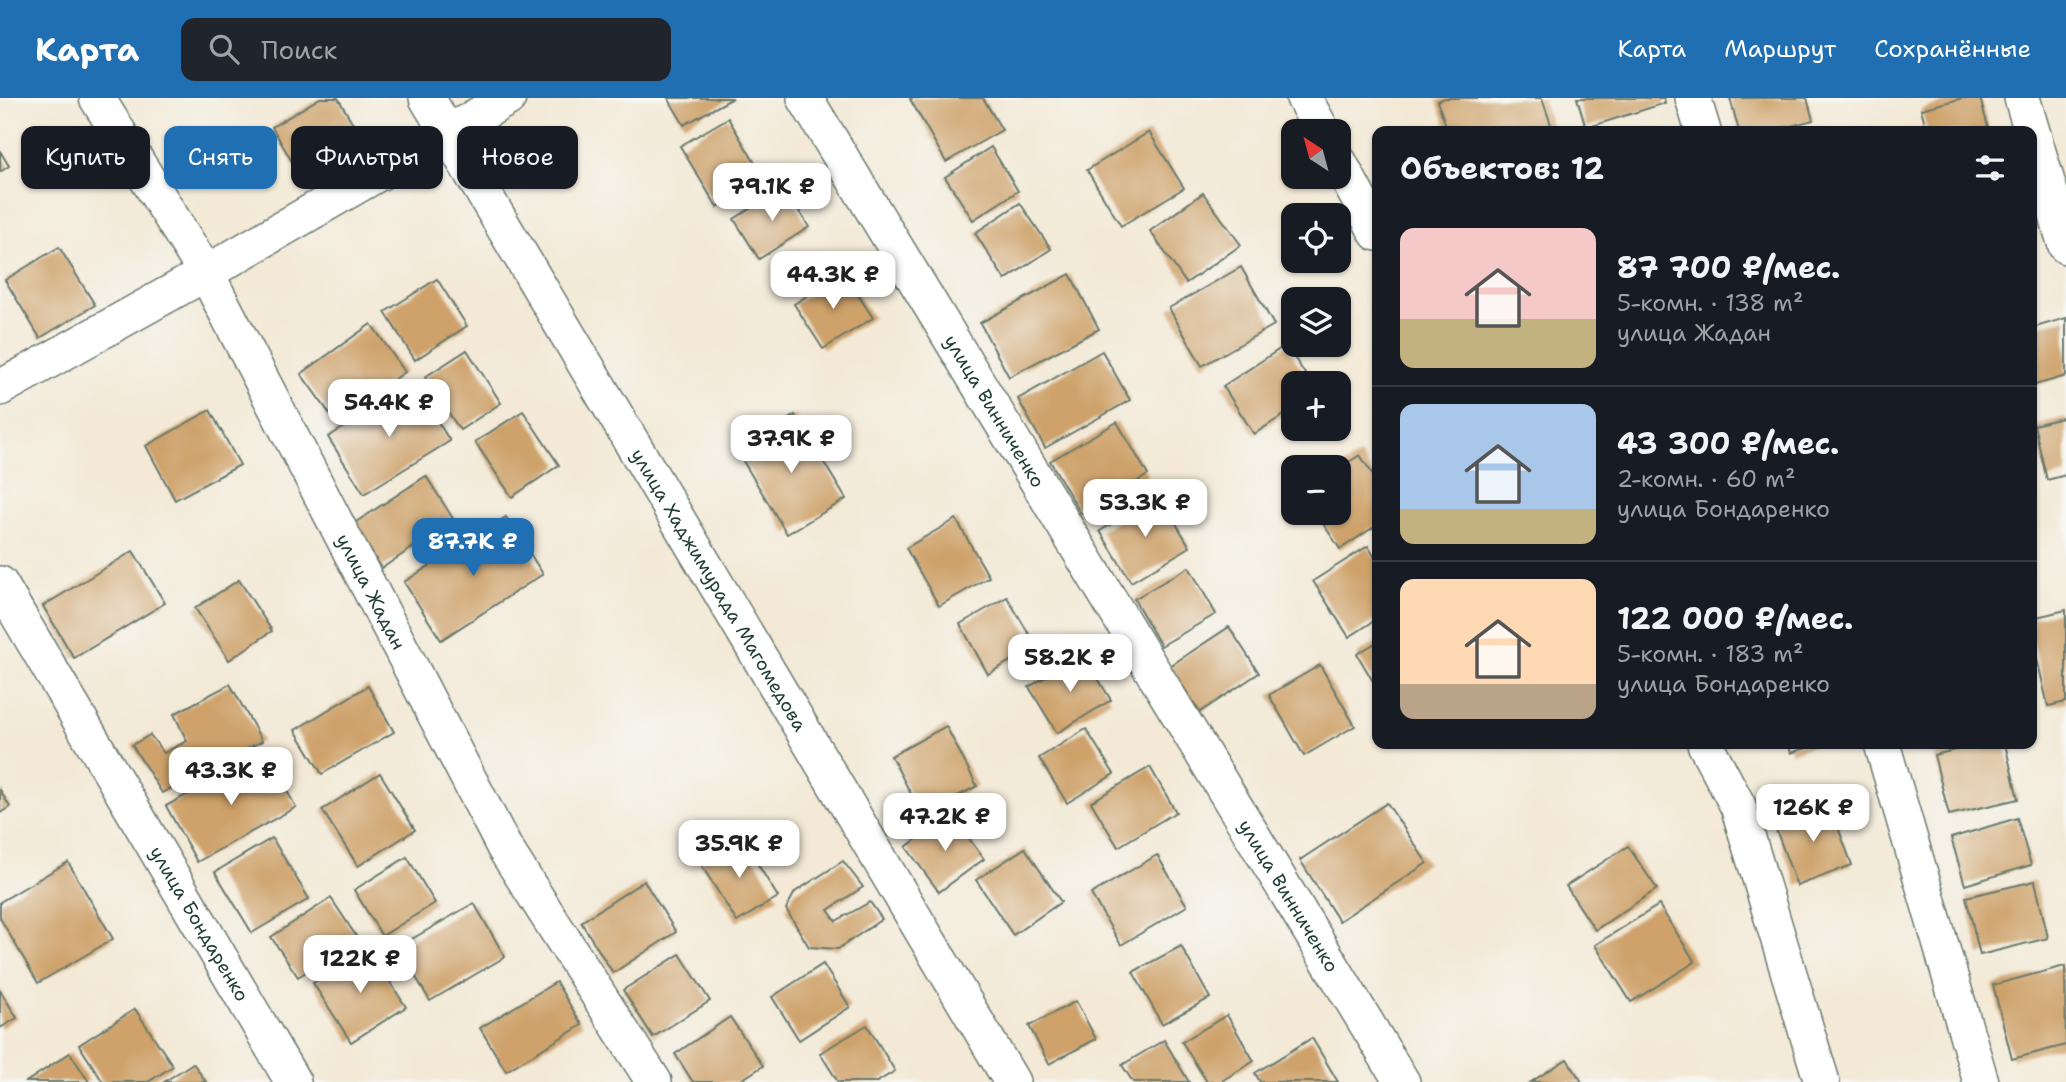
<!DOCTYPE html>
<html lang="ru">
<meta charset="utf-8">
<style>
:root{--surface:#171b24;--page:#20242c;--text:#f1f3f6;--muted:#9ea1a6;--line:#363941;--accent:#1f6fb2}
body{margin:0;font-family:"Shantell Sans",sans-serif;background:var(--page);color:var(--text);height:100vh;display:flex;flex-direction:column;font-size:26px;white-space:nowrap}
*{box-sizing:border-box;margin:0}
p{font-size:23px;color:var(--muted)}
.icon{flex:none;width:38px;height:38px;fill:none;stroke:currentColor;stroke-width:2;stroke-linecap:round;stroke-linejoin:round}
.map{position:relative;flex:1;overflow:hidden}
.side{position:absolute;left:1372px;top:28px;width:665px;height:623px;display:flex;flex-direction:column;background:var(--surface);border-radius:14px;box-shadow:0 2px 5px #0004}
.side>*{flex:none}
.top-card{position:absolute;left:21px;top:28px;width:665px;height:63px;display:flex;gap:14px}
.needle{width:46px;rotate:324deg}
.tools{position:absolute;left:1281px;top:21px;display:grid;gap:14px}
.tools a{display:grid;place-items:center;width:70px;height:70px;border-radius:14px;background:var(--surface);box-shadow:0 2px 5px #0004;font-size:35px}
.price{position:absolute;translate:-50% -60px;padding:0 16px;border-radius:14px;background:#fff;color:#222;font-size:23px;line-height:46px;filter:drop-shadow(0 2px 4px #0008)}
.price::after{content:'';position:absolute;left:50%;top:42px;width:21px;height:16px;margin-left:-10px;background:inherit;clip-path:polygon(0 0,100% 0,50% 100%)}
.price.selected{background:var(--accent);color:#fff}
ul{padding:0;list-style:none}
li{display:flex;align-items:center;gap:21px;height:175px;padding:0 28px}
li+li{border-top:2px solid var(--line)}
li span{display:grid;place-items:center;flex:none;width:196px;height:140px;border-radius:14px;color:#555}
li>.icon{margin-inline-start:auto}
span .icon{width:84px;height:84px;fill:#fffc;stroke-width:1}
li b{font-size:30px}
h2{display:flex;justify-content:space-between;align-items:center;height:84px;padding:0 28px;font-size:30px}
.chip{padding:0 24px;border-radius:14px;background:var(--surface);box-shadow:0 2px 5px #0004;font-size:24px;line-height:63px}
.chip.selected{background:var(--accent);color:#fff}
header{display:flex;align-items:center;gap:42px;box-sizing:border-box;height:98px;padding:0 35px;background:var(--accent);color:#fff}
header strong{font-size:33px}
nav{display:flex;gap:38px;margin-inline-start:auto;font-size:24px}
.search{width:490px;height:63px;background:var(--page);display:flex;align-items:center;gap:18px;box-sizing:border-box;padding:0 24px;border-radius:14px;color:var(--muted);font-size:26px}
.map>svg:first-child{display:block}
</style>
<header>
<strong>Карта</strong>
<div class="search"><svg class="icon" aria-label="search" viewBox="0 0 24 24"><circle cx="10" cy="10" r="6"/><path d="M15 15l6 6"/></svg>Поиск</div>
<nav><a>Карта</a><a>Маршрут</a><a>Сохранённые</a></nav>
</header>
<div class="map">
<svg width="2066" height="984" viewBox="0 0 2066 984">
<rect width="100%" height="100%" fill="#f6f6f2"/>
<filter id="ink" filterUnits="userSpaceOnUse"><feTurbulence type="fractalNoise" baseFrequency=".0143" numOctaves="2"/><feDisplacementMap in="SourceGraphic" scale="14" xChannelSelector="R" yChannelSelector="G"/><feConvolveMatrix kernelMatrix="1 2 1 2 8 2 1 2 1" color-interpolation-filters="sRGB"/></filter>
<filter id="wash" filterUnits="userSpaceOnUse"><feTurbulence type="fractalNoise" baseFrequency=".00686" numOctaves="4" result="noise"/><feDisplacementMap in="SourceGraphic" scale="28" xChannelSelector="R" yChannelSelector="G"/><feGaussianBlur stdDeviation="1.57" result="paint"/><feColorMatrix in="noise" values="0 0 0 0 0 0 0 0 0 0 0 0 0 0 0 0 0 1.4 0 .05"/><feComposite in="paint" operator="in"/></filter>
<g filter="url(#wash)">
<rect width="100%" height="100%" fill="#f3e9d6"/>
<g id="blocks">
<g fill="#cea26a">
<polygon points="320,0 338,0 360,38 298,74 272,29"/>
<polygon points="668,0 733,0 684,27"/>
<polygon points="913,0 983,0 1002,32 946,64 910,1"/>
<polygon points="1445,0 1542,0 1553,33 1448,33 1437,3"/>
<polygon points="1577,0 1664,0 1665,5 1586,30"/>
<polygon points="1730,0 1807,0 1813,22 1773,33 1739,33"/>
<polygon points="1963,0 1980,0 1989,33 1927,33 1921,11"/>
<polygon points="728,20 764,80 717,109 680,48"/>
<polygon points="1149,34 1184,90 1121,128 1087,72"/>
<polygon points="991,49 1018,93 973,122 945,79"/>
<polygon points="0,53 9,68 0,74"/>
<polygon points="784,89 809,129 759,161 734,121"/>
<polygon points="1203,95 1241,147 1186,185 1150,133"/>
<polygon points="1020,105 1051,151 1005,182 975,135"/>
<polygon points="59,149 95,207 40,240 5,182"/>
<polygon points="1241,169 1274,227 1202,268 1169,210"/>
<polygon points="844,175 873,220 823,251 794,206"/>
<polygon points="1070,176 1099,231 1009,279 980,225"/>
<polygon points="437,181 467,228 415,262 385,214"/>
<polygon points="2066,220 2066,278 2032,288 2032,230"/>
<polygon points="371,226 405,274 335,323 301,276"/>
<polygon points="1286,247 1311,285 1293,285 1293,311 1254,336 1223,288"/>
<polygon points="467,252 501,305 460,332 425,279"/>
<polygon points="1102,253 1130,302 1045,350 1018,301"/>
<polygon points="414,286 450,343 364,396 328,339"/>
<polygon points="210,312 240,367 175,402 146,348"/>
<polygon points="523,313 559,367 512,399 475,344"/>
<polygon points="795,317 846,401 787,436 737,353"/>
<polygon points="2066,319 2066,377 2047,382 2034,327"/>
<polygon points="1117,324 1148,377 1081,416 1050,363"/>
<polygon points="1360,357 1377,383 1377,427 1340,451 1316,415 1339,415 1339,370"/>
<polygon points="426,378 454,422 382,470 353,426"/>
<polygon points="1159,397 1190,449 1131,484 1100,433"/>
<polygon points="506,419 543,476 441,542 404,484"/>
<polygon points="956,421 989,479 939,508 906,450"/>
<polygon points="1368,448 1377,463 1377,521 1349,539 1313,483"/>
<polygon points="133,453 165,505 74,560 43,508"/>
<polygon points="1189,469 1216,516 1161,548 1134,501"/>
<polygon points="239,482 272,533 229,562 195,510"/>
<polygon points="1007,499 1036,548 988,576 960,526"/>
<polygon points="2066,512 2066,604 2048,608 2032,539 2032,520"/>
<polygon points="1229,529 1259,575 1200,614 1170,568"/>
<polygon points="1377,544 1377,590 1357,556"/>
<polygon points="1083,556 1111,602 1057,635 1029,589"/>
<polygon points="1320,567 1355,628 1304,658 1269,597"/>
<polygon points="230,586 262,643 162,695 132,647 150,637 164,655 187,643 174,616"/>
<polygon points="368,588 394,634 322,676 295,632"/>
<polygon points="946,628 977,688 922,717 891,658"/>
<polygon points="1086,631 1114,676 1067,705 1039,660"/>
<polygon points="1788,646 1818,646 1791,655"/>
<polygon points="1980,646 2005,646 2018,701 1949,717 1934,657"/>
<polygon points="265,654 296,709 197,764 166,708"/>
<polygon points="1150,669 1176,714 1118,749 1091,704"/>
<polygon points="380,675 415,732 358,768 322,712"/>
<polygon points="0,692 10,709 0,715"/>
<polygon points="1387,705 1427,765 1339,823 1300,762"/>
<polygon points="1829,705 1852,767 1797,788 1774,726"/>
<polygon points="951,716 984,761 939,794 906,749"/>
<polygon points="2017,720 2031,767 1965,787 1951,740"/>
<polygon points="741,739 778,799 737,824 700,765"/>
<polygon points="272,740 309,801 252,835 215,774"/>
<polygon points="1628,748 1657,791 1595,832 1566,788"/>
<polygon points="1025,750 1061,804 1013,837 976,782"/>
<polygon points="1157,757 1187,808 1121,847 1091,796"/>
<polygon points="407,759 435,805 382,838 354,792"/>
<polygon points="843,763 863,789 828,812 836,823 870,804 882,821 838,851 809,849 786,811 795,794"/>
<polygon points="68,764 113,841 38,885 0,820 0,804"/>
<polygon points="644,783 676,834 613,875 581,824"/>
<polygon points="2035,783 2048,840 1980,857 1966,799"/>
<polygon points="331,800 358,841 298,879 271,839"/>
<polygon points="474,805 505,859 430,903 398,849"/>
<polygon points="1659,807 1695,864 1631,904 1595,847"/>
<polygon points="1181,848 1210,900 1162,926 1133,874"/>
<polygon points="368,850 406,909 351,944 313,885"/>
<polygon points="680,856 710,903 653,939 623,892"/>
<polygon points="823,866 850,909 799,942 772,899"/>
<polygon points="2065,868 2066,947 2012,961 1993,887"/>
<polygon points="556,884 582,927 506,973 480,930"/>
<polygon points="0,892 17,920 0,930"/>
<polygon points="1076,903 1096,941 1049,966 1029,928"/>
<polygon points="135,911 173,968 148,984 103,984 79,947"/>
<polygon points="1227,917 1254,963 1220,984 1207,984 1182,944"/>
<polygon points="730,919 763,968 738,984 693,984 675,956"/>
<polygon points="867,927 895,973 877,984 838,984 820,955"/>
<polygon points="1312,940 1338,984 1260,984 1255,975"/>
<polygon points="1164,942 1189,984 1133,984 1122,967"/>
<polygon points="70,955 89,984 26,984"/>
<polygon points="1567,961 1582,984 1531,984"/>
<polygon points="193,965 206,984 164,984"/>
</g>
</g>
</g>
<g filter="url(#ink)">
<use href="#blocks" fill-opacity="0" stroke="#69796d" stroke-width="2"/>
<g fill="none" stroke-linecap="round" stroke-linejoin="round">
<g stroke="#69796d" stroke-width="38">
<g id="minor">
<path id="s1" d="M97 0 206 175 504 749 654 984"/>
<path id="s2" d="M427 0 1012 984"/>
<path id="s3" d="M805 0 1402 984"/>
<polyline points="1304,0 1322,33"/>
<polyline points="1693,0 1703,33"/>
<polyline points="2022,0 2066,148"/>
<polyline points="1339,64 1377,135"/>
<polyline points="0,290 206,175 508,0"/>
<path id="s4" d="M0 486 293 984"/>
<polyline points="1705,646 1738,708 1822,984"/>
<polyline points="1882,646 1981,984"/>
</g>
</g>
<use href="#minor" stroke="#fff" stroke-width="35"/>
</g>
</g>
<g text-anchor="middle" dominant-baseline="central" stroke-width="7" stroke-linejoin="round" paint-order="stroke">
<g font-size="19" fill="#1f3d34" stroke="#f6f6f2">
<text stroke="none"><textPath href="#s3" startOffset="366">улица Винниченко</textPath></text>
<text stroke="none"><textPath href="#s2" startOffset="572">улица Хаджимурада Магомедова</textPath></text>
<text stroke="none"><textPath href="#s1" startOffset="565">улица Жадан</textPath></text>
<text stroke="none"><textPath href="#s3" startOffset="933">улица Винниченко</textPath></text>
<text stroke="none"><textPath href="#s4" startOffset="394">улица Бондаренко</textPath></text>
</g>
</g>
</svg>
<div class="tools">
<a><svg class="needle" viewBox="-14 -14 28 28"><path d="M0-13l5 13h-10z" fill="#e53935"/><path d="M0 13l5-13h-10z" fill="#9ea1a6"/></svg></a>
<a><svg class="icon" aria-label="locate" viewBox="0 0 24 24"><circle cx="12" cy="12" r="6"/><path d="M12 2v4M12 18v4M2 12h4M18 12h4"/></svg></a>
<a><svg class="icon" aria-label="layers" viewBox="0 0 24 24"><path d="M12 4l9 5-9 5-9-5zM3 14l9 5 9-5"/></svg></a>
<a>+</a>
<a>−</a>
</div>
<b class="price" style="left:772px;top:125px">79.1K ₽</b>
<b class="price" style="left:833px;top:213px">44.3K ₽</b>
<b class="price" style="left:389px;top:341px">54.4K ₽</b>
<b class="price" style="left:791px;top:377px">37.9K ₽</b>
<b class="price" style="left:1145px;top:441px">53.3K ₽</b>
<b class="price selected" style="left:473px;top:480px">87.7K ₽</b>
<b class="price" style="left:1070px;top:596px">58.2K ₽</b>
<b class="price" style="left:231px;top:709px">43.3K ₽</b>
<b class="price" style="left:1813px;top:746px">126K ₽</b>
<b class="price" style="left:945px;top:755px">47.2K ₽</b>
<b class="price" style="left:739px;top:782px">35.9K ₽</b>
<b class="price" style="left:360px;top:897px">122K ₽</b>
<div class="top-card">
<a class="chip">Купить</a>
<a class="chip selected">Снять</a>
<a class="chip">Фильтры</a>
<a class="chip">Новое</a>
</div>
<section class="side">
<h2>Объектов: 12<svg class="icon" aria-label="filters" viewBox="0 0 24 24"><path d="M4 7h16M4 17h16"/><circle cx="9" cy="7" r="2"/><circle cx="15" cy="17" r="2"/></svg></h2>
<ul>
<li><span style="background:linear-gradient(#f6c9c9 65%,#c2b280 0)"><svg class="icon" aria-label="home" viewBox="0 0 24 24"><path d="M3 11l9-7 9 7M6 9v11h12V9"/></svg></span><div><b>87 700 ₽/мес.</b><p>5-комн. · 138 m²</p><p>улица Жадан</p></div></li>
<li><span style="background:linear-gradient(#a9c7e8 75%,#c2b280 0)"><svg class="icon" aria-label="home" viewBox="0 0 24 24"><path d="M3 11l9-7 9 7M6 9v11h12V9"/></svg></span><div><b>43 300 ₽/мес.</b><p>2-комн. · 60 m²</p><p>улица Бондаренко</p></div></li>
<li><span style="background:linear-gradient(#ffd9b3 75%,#b9a48a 0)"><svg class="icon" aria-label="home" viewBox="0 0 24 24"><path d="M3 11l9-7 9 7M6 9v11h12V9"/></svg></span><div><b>122 000 ₽/мес.</b><p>5-комн. · 183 m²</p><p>улица Бондаренко</p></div></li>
</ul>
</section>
</div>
